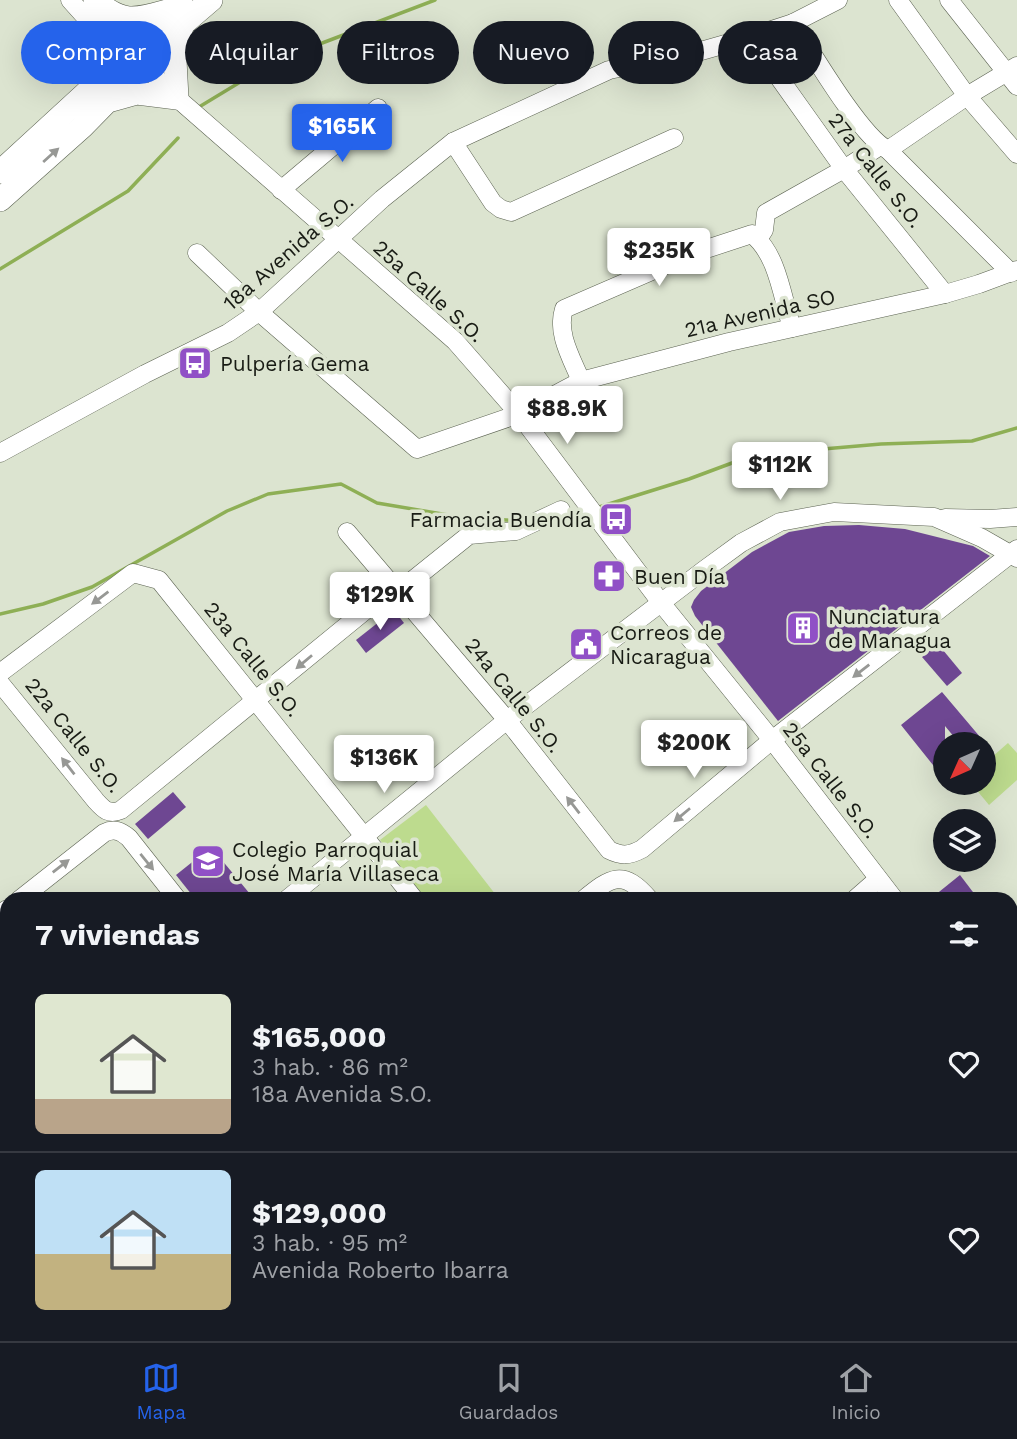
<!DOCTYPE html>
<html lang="es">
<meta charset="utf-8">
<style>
:root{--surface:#171b24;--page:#20242c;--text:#f1f3f6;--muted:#9ea1a6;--line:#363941;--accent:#2563eb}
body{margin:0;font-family:"Work Sans",sans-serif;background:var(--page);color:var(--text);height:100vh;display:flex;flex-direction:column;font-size:26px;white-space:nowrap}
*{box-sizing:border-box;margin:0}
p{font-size:23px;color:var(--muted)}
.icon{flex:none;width:38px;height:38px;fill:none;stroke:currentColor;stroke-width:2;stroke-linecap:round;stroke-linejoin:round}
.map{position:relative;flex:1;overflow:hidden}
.panel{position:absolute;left:0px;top:892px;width:1018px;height:450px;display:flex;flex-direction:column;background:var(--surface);border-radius:21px 21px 0 0;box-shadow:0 7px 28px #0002}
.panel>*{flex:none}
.top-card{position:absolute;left:21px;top:21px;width:976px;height:63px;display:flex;gap:14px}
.needle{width:46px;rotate:225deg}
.controls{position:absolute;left:933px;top:732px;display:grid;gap:14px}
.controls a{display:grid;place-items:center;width:63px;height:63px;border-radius:50%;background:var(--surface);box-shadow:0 7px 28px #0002;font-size:35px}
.price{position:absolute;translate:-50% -60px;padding:0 16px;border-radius:7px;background:#fff;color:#222;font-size:23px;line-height:46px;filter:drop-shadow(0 2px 4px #0008)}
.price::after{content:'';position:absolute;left:50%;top:42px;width:21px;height:16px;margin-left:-10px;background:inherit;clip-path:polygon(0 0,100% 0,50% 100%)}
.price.selected{background:var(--accent);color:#fff}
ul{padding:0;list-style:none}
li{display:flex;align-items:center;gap:21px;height:175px;padding:0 35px}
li+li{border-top:2px solid var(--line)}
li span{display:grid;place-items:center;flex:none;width:196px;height:140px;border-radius:10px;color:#555}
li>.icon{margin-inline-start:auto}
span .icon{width:84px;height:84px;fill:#fffc;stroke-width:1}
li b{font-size:30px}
h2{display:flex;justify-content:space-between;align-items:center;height:84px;padding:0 35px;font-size:30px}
.pill{padding:0 24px;border-radius:32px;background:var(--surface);box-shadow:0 7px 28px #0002;font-size:24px;line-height:63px}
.pill.selected{background:var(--accent);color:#fff}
.tab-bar{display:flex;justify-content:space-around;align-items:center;height:98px;border-top:2px solid var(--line);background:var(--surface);font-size:19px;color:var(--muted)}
.tab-bar a{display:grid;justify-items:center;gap:4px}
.tab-bar .selected{color:var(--accent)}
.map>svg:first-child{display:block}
</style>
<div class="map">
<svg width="1017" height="1341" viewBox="0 0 1017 1341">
<rect width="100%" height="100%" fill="#dce4d0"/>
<g fill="#bddb8e">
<polygon points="1008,743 1017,753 1017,780 989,805 970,782 984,782 984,764"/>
<polygon points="426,805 499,899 426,899 380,840"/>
</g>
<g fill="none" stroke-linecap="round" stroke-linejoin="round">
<g stroke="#8eaf55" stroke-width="3.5">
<polyline points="199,107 275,61 435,0"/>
<polyline points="0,269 128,191 178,138"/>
<polyline points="596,508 689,479 740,460 800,451 881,444 972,441 1017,428"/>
<polyline points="562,517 586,512"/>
<polyline points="0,614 43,604 92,587 227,511 268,494 341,484 377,503 460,517 520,521"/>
<polyline points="0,1227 7,1224"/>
<polyline points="626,1335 636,1341"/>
</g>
</g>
<g fill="#6e4792">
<polygon points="859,525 905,529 973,546 990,556 778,721 695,616 691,607 694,600 701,591 752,552 789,532 824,526"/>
<polygon points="394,610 404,623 366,653 356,640"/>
<polygon points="938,644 962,673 947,686 922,657"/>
<polygon points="942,692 986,744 960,744 945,726 945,780 901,725"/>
<polygon points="173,792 186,807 148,839 135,824"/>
<polygon points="211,847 255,900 196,900 176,875"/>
<polygon points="960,875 979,900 929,900"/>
</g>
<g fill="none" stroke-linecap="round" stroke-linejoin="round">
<g stroke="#5c6352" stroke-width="19">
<g id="minor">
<polyline points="70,0 131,68"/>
<polyline points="898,0 967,96 1017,154"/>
<polyline points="949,0 1017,86"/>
<polyline points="99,8 147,61 157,79 177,98 455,341 519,414 662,604 772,740 895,900"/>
<path d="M793 23C811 51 861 137 888 150L1011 273"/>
<polyline points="750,37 844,169 945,294"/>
<polyline points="453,142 493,203 501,209 511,212 674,138"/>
<polyline points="888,150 967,96 1017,66"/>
<polyline points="281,190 378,108"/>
<polyline points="758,239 764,230 766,213 844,169 880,146"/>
<polyline points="197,253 259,312 417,449 519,414 581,381 729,342 945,294 979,284 1017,270"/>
<path d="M581 381C572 359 556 333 564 309L691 254 752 234C778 255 782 297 792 328"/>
<polyline points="0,453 145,374 228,333 259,312 382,199 453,142 609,70 687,55 750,37 793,23 838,0"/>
<polyline points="945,518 990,519 1017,517"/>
<path d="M347 532 507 720 609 850C621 856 629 856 642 849L772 740 1017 549"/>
<polyline points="398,592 469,535 516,531 561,510"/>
<polyline points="0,673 133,573 159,580 415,900"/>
<path d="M0 683 96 801C104 810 109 815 121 810L394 587"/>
<path d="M19 900 104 833C114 828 121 831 129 838L178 900"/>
<polyline points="286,900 507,720 704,570 741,543 780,522 834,512 934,517 982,538 1017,558"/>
<path d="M583 900C611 877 623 868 650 900"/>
<polyline points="854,900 878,879"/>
<polyline points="0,914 7,909"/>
<polyline points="0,970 7,979"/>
<polyline points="1012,1007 1017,1002"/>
<polyline points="1012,1042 1017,1049"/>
<polyline points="0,1130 7,1125"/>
<polyline points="1012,1236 1017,1232"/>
<polyline points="0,1331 7,1325"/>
<polyline points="34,1335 42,1341"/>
<polyline points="209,1335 219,1341"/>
<polyline points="572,1335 581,1341"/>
<polyline points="766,1335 771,1341"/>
<polyline points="1004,1335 1008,1341"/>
<polyline points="336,1341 340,1335"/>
<polyline points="457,1341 460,1335"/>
<polyline points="876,1341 883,1335"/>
</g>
</g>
<g stroke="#5c6352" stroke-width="24">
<g id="major">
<path d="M95 0C122 24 135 20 167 11"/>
<polyline points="112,100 137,93 177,98 175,60 182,26"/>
<polyline points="0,172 122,60 181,0"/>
<polyline points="0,200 82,127 183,24 211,0"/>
</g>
</g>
<use href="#minor" stroke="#fff" stroke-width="18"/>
<use href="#major" stroke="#fff" stroke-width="23"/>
</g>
<defs><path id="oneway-solid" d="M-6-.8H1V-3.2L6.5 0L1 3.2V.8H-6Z" transform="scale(1.75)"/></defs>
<g fill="#979895">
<use href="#oneway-solid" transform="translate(51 155) rotate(-42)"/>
<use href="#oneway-solid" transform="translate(100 598) rotate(143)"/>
<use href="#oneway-solid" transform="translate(304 662) rotate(140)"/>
<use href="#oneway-solid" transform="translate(861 671) rotate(142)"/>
<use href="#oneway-solid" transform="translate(68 766) rotate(-128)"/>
<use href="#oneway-solid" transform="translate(573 805) rotate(-128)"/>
<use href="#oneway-solid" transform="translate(682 815) rotate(140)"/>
<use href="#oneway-solid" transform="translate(147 862) rotate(51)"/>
<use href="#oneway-solid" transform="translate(61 866) rotate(-38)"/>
</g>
<defs>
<g id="bus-square" transform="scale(1.75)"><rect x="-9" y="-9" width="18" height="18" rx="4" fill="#9050c6" stroke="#dce4d0"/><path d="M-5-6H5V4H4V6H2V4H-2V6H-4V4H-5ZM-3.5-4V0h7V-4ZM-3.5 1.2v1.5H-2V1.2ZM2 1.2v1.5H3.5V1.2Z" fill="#fff"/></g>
<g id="pharmacy-square" transform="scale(1.75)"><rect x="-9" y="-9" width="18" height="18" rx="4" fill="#9050c6" stroke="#dce4d0"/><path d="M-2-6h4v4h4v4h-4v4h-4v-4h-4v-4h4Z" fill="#fff"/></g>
<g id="building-square" transform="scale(1.75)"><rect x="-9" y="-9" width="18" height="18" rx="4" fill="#9050c6" stroke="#dce4d0"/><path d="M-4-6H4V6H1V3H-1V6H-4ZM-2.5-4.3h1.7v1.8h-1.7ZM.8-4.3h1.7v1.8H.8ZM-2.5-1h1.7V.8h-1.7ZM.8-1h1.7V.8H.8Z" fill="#fff"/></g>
<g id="civic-square" transform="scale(1.75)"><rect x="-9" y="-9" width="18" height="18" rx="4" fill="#9050c6" stroke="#dce4d0"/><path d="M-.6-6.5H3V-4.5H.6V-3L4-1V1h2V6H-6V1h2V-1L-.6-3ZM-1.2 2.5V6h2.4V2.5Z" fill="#fff"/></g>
<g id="school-square" transform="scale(1.75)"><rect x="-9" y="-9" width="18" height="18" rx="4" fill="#9050c6" stroke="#dce4d0"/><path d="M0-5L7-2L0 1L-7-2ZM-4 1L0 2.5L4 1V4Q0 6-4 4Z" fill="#fff"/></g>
</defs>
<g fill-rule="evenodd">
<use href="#bus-square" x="195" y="363"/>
<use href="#bus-square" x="616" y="519"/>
<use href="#pharmacy-square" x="609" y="576"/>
<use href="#building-square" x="803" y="628"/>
<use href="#civic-square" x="586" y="644"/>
<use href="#school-square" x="208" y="861"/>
</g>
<g text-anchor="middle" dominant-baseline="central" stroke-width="7" stroke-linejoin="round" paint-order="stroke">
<g font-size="21" fill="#181b14" stroke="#dce4d0">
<text transform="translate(876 170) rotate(52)">27a Calle S.O.</text>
<text transform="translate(288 252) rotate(-41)">18a Avenida S.O.</text>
<text transform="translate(429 291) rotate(42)">25a Calle S.O.</text>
<text transform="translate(760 313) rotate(-13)">21a Avenida SO</text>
<text transform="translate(253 659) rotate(51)">23a Calle S.O.</text>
<text transform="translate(514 695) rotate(51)">24a Calle S.O.</text>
<text transform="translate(74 735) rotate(51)">22a Calle S.O.</text>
<text transform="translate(831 780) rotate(52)">25a Calle S.O.</text>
</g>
<g font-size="21" fill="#181b14" stroke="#dce4d0" text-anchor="start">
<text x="220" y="363">Pulpería Gema</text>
<text x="592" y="519" text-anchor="end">Farmacia Buendía</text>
<text x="634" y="576">Buen Día</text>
<text x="828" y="616">Nunciatura<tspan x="828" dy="24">de Managua</tspan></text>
<text x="610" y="632">Correos de<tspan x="610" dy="24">Nicaragua</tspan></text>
<text x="232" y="849">Colegio Parroquial<tspan x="232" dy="24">José María Villaseca</tspan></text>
</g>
</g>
</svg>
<div class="controls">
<a><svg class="needle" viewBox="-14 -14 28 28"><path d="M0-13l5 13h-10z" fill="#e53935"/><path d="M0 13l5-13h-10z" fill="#9ea1a6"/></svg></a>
<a><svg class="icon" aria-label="layers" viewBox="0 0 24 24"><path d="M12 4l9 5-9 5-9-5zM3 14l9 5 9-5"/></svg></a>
</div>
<b class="price selected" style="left:342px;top:164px">$165K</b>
<b class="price" style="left:659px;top:288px">$235K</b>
<b class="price" style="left:567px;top:446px">$88.9K</b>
<b class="price" style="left:780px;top:502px">$112K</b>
<b class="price" style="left:380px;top:632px">$129K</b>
<b class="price" style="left:694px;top:780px">$200K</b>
<b class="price" style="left:384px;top:795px">$136K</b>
<div class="top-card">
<a class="pill selected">Comprar</a>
<a class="pill">Alquilar</a>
<a class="pill">Filtros</a>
<a class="pill">Nuevo</a>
<a class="pill">Piso</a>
<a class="pill">Casa</a>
</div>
<section class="panel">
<h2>7 viviendas<svg class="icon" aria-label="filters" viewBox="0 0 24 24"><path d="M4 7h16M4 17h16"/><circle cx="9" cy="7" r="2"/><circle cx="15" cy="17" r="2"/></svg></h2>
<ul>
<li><span style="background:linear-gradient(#dfe7d0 75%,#b9a48a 0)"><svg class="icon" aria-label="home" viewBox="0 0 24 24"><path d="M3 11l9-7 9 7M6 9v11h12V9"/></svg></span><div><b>$165,000</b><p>3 hab. · 86 m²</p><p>18a Avenida S.O.</p></div><svg class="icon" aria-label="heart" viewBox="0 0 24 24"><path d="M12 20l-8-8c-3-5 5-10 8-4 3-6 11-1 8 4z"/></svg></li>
<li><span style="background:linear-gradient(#bfe0f5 60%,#c2b280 0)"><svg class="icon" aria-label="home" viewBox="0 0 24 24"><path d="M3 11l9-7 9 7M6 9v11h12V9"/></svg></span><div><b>$129,000</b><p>3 hab. · 95 m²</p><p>Avenida Roberto Ibarra</p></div><svg class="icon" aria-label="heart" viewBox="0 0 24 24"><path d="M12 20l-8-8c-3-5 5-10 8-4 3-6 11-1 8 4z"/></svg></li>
</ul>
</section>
</div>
<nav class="tab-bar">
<a class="selected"><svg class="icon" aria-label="map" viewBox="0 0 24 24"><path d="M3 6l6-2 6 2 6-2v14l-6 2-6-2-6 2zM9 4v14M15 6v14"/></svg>Mapa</a>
<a><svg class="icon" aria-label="saved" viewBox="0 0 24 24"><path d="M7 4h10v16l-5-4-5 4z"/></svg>Guardados</a>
<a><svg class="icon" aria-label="home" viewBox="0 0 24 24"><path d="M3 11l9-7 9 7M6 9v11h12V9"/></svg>Inicio</a>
</nav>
